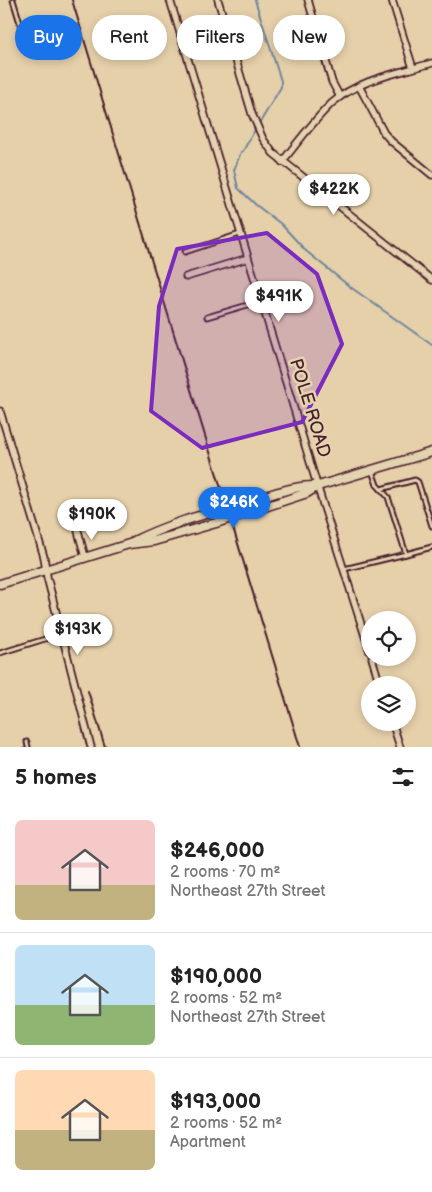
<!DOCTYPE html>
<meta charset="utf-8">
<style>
:root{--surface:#fff;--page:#f6f6f6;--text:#222;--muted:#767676;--line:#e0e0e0;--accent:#1a73e8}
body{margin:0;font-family:"Balsamiq Sans",sans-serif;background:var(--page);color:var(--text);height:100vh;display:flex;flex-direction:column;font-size:19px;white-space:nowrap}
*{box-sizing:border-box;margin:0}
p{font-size:16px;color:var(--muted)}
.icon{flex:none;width:28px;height:28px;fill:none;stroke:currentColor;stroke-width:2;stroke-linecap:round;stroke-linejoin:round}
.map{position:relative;height:747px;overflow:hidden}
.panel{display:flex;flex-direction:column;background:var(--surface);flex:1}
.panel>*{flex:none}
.banner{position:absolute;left:15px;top:15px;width:402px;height:45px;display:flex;gap:10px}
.tools{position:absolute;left:361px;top:611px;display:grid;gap:10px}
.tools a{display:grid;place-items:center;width:55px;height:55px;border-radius:50%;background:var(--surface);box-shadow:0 2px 8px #0003;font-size:25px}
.price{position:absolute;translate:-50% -42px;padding:0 11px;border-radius:18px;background:#fff;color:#222;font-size:16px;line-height:32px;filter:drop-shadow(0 1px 2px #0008)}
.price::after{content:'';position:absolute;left:50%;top:30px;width:15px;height:11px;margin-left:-8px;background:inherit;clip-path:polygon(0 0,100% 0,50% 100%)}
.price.current{background:var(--accent);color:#fff}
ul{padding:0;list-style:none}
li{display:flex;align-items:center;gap:15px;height:125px;padding:0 15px}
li+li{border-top:1px solid var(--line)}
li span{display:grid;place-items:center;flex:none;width:140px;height:100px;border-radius:8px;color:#555}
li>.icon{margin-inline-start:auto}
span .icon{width:60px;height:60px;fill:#fffc;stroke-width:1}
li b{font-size:21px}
h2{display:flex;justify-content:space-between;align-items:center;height:60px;padding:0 15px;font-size:21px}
.pill{padding:0 18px;border-radius:22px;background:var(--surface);box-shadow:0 2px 8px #0003;font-size:18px;line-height:45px}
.pill.current{background:var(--accent);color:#fff}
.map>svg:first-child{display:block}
</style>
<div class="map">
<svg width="432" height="747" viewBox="0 0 432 747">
<rect width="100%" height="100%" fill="#e6d0aa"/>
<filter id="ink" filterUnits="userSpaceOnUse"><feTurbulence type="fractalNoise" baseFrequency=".02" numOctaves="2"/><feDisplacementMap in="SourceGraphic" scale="10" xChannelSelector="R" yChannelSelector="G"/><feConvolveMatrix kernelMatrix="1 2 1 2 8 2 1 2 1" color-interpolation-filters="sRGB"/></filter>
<g filter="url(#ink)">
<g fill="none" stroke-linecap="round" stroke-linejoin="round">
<g stroke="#6f879d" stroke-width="2">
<polyline points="255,0 281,81 281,87 259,124"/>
<polyline points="256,128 243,151 241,152 234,170 238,188 256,205 281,224 306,251 349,286 432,345"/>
</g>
<g stroke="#4a1f2b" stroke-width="7">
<g id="service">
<polyline points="13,0 20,23"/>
<polyline points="185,252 240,234"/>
<polyline points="207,317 261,301"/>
<polyline points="381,489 415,480 418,482 432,526"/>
<polyline points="406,554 432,547"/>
<polyline points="344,569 406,554 388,497 377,485 372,471"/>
<polyline points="0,653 61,634"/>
<polyline points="27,742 28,747"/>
</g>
</g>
<g stroke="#4a1f2b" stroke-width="9">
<g id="minor">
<polyline points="170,0 321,498 370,652"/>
<polyline points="218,0 252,114 263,139 273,153 432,280"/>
<polyline points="308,0 332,82 340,97"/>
<polyline points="392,0 413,68"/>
<polyline points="359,86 384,133 391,141 432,175"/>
<path d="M282 162C298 142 314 120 332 103 359 79 399 73 432 63"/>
<polyline points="186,277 248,258"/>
<polyline points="0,411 44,557 47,577 91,747"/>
<polyline points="78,531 85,557"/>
<polyline points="372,658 380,685"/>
<polyline points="392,722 400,747"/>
</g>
</g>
<g stroke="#4a1f2b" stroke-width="11">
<g id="secondary">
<path d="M134 541C170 523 212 512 250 501 272 494 295 485 318 486"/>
<polyline points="0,584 129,544 154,541 216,523 307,493 318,486 432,452"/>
</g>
</g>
<use href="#service" stroke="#e4d3b0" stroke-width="3"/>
<use href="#minor" stroke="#e4d3b0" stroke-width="5.5"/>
<use href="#secondary" stroke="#e4d3b0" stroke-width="8"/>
<g stroke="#4a1f2b" stroke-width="2">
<polyline points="72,0 300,747"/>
<polyline points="88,691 105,747"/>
</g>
</g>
</g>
<path fill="#7b2cbf" fill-opacity="0.2" stroke="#7b2cbf" stroke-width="4" stroke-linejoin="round" d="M267 233 317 274 342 344 302 422 202 448 151 411 159 306 177 249Z"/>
<g text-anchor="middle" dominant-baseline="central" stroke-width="5" stroke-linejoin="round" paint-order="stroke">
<g font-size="18" fill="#4a1f2b" stroke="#e4d3b0">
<text transform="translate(310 408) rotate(73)">POLE ROAD</text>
</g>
</g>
</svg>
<div class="tools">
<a><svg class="icon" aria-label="locate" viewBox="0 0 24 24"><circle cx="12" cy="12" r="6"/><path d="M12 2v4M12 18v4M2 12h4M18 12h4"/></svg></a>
<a><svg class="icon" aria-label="layers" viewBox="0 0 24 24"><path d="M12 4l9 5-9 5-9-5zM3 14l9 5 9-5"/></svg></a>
</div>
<b class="price" style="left:334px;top:216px">$422K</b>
<b class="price" style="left:279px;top:323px">$491K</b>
<b class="price current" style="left:234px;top:529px">$246K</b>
<b class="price" style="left:92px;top:541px">$190K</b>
<b class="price" style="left:78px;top:656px">$193K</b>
<div class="banner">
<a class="pill current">Buy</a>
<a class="pill">Rent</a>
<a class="pill">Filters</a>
<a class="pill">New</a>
</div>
</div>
<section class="panel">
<h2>5 homes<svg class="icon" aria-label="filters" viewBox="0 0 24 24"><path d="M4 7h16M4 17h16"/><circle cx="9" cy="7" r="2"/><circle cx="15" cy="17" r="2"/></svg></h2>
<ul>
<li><span style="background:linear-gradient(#f6c9c9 65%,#c2b280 0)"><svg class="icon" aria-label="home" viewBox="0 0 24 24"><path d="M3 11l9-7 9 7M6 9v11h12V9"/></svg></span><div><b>$246,000</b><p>2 rooms · 70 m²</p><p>Northeast 27th Street</p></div></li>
<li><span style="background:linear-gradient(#bfe0f5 60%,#8fb573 0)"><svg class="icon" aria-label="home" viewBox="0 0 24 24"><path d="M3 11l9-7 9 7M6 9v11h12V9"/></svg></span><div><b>$190,000</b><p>2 rooms · 52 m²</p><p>Northeast 27th Street</p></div></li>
<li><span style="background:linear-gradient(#ffd9b3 60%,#c2b280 0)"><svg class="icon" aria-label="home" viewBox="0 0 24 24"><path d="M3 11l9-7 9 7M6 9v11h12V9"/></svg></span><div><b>$193,000</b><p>2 rooms · 52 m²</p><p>Apartment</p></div></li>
</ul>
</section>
